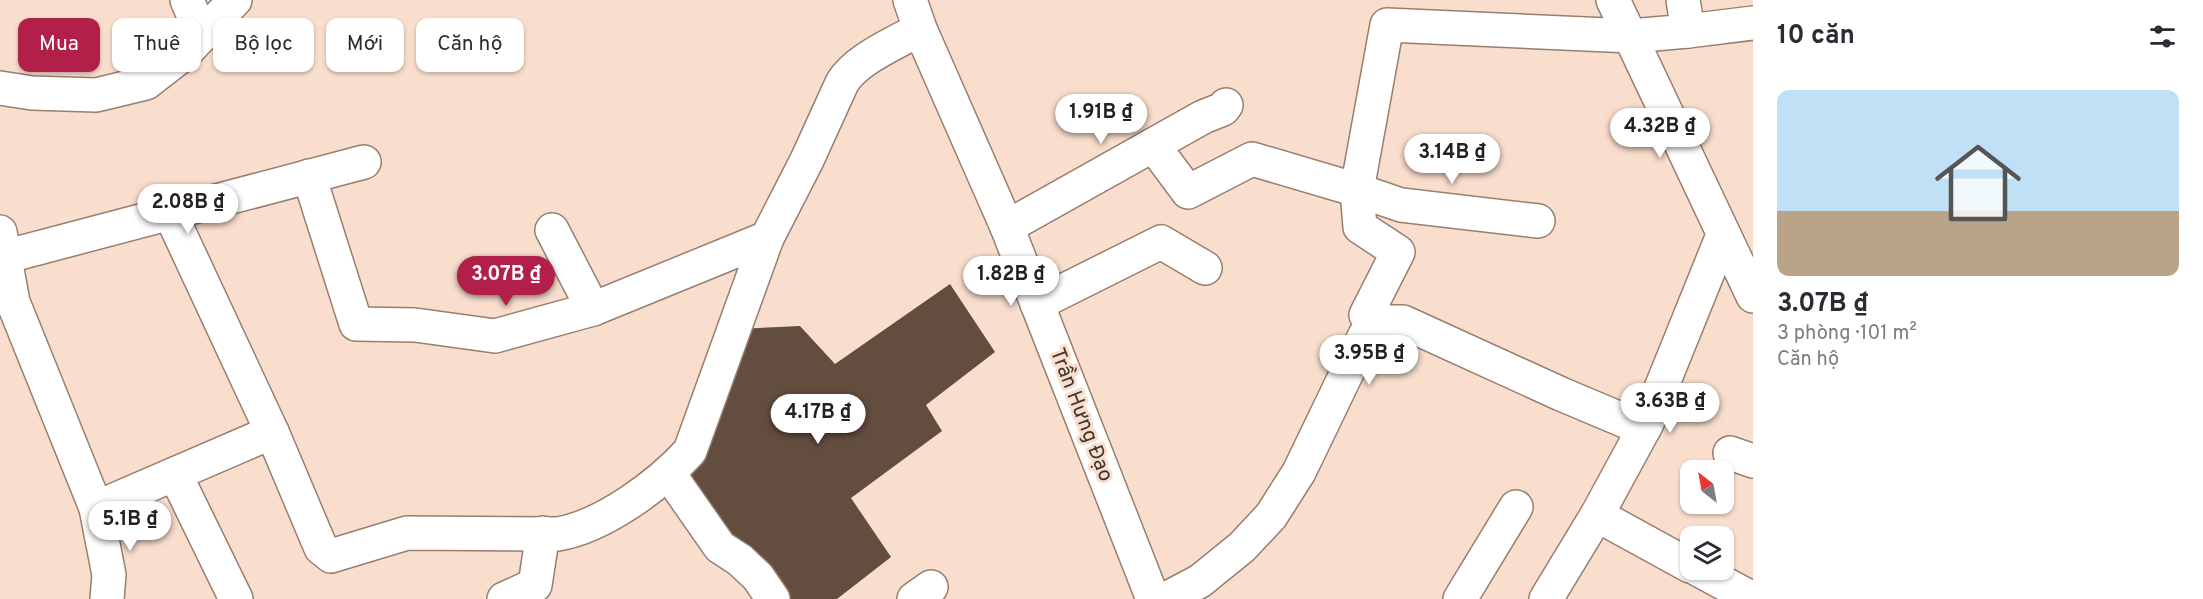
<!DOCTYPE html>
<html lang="vi">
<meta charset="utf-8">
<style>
:root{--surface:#fff;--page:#f7f7f7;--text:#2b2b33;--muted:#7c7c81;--accent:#b2204a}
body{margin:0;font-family:Overpass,sans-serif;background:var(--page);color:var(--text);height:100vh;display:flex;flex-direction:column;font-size:22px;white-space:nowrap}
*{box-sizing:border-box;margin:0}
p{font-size:20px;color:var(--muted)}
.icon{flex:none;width:33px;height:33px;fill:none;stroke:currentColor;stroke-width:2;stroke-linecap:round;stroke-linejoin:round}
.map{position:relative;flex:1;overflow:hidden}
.details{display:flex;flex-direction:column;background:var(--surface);width:450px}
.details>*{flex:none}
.guide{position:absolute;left:18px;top:18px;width:570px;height:54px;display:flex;gap:12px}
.needle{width:39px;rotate:329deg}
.buttons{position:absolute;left:1680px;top:460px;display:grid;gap:12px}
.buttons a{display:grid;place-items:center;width:54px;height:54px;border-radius:12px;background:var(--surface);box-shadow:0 2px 4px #0004;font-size:30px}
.price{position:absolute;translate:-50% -51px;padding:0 14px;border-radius:21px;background:#fff;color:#222;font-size:20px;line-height:39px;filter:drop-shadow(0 2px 3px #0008)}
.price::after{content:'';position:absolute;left:50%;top:36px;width:18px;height:14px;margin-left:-9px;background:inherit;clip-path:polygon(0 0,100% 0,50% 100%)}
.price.active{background:var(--accent);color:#fff}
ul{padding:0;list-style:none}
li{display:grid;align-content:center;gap:12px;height:318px;padding:0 24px}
li span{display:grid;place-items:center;height:186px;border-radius:12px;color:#555}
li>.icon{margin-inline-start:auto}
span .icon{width:108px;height:108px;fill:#fffc;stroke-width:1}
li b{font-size:26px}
h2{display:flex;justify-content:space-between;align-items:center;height:72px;padding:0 24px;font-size:26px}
.tag{padding:0 21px;border-radius:12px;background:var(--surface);box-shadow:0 2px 4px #0004;font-size:21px;line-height:54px}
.tag.active{background:var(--accent);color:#fff}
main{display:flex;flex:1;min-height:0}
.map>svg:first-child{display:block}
</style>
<main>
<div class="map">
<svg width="1753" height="599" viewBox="0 0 1753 599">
<rect width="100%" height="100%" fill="#f9decd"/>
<polygon fill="#634d3f" points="950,284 995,352 926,405 942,431 851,498 891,557 837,599 758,599 674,504 737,329 800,326 835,364"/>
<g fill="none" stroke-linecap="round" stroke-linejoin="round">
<g stroke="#977f70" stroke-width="36">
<g id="minor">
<polyline points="187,0 202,35"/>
<polyline points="910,0 920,29 1007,227 1153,599"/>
<polyline points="1613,0 1753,296"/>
<polyline points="1688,31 1753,23"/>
<polyline points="0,88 32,93 96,95 146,83 186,52 235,0"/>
<polyline points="1153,145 1188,192 1252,159 1357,190 1387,25 1631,36 1688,31 1683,0"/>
<polyline points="309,176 356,324 415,325 495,336 593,309 767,238"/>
<path d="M170 213 272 432 321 548 331 556 407 533 558 534C604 526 659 485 690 451L767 238 807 160 842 83C856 59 896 43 920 29"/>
<polyline points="1007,227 1203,117 1223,109 1226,105"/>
<polyline points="552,230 593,309"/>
<polyline points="0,232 13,302 96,508 272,432"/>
<polyline points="0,258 364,162"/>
<polyline points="1037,304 1161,242 1205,268"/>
<polyline points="1374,329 1366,315 1398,252 1360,227 1357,190 1401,205 1538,221"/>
<polyline points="1730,453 1753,461"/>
<polyline points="175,474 236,599"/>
<polyline points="669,474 720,547 740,560 758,577 773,599"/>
<polyline points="96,508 109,575 107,599"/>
<polyline points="1597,515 1690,566"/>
<polyline points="1699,570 1753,599"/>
<polyline points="504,599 535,585 543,533"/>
<polyline points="914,599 931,587"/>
<polyline points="1166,599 1200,581 1242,547 1271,516 1299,472 1365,335 1382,322 1403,322 1561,394 1644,429"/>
<polyline points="1460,599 1516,507"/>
<polyline points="1546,599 1597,515 1647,423 1723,235"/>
</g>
</g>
<use href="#minor" stroke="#fff" stroke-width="33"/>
</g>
<g text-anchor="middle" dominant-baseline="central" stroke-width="6" stroke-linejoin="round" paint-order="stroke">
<g font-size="21" fill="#40362f" stroke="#f9decd">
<text transform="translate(1081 415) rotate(69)">Trần Hưng Đạo</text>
</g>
</g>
</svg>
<div class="buttons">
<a><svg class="needle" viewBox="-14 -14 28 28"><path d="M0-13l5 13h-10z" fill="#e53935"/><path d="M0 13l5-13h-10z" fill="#7c7c81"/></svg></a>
<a><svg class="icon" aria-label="layers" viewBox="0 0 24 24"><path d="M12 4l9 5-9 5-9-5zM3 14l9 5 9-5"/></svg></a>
</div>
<b class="price" style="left:1101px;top:145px">1.91B ₫</b>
<b class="price" style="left:1660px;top:159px">4.32B ₫</b>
<b class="price" style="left:1452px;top:185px">3.14B ₫</b>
<b class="price" style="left:188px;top:235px">2.08B ₫</b>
<b class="price active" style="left:506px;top:307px">3.07B ₫</b>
<b class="price" style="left:1011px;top:307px">1.82B ₫</b>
<b class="price" style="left:1369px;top:386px">3.95B ₫</b>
<b class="price" style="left:1670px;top:434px">3.63B ₫</b>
<b class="price" style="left:818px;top:445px">4.17B ₫</b>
<b class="price" style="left:130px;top:552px">5.1B ₫</b>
<div class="guide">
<a class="tag active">Mua</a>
<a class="tag">Thuê</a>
<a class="tag">Bộ lọc</a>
<a class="tag">Mới</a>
<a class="tag">Căn hộ</a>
</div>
</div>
<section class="details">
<h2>10 căn<svg class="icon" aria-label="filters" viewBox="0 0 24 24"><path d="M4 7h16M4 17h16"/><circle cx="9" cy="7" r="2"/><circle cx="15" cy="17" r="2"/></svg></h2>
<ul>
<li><span style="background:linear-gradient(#bfe0f5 65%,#b9a48a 0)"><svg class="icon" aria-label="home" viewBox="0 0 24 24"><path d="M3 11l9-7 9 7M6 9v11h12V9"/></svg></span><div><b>3.07B ₫</b><p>3 phòng · 101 m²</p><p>Căn hộ</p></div></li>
</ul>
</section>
</main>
